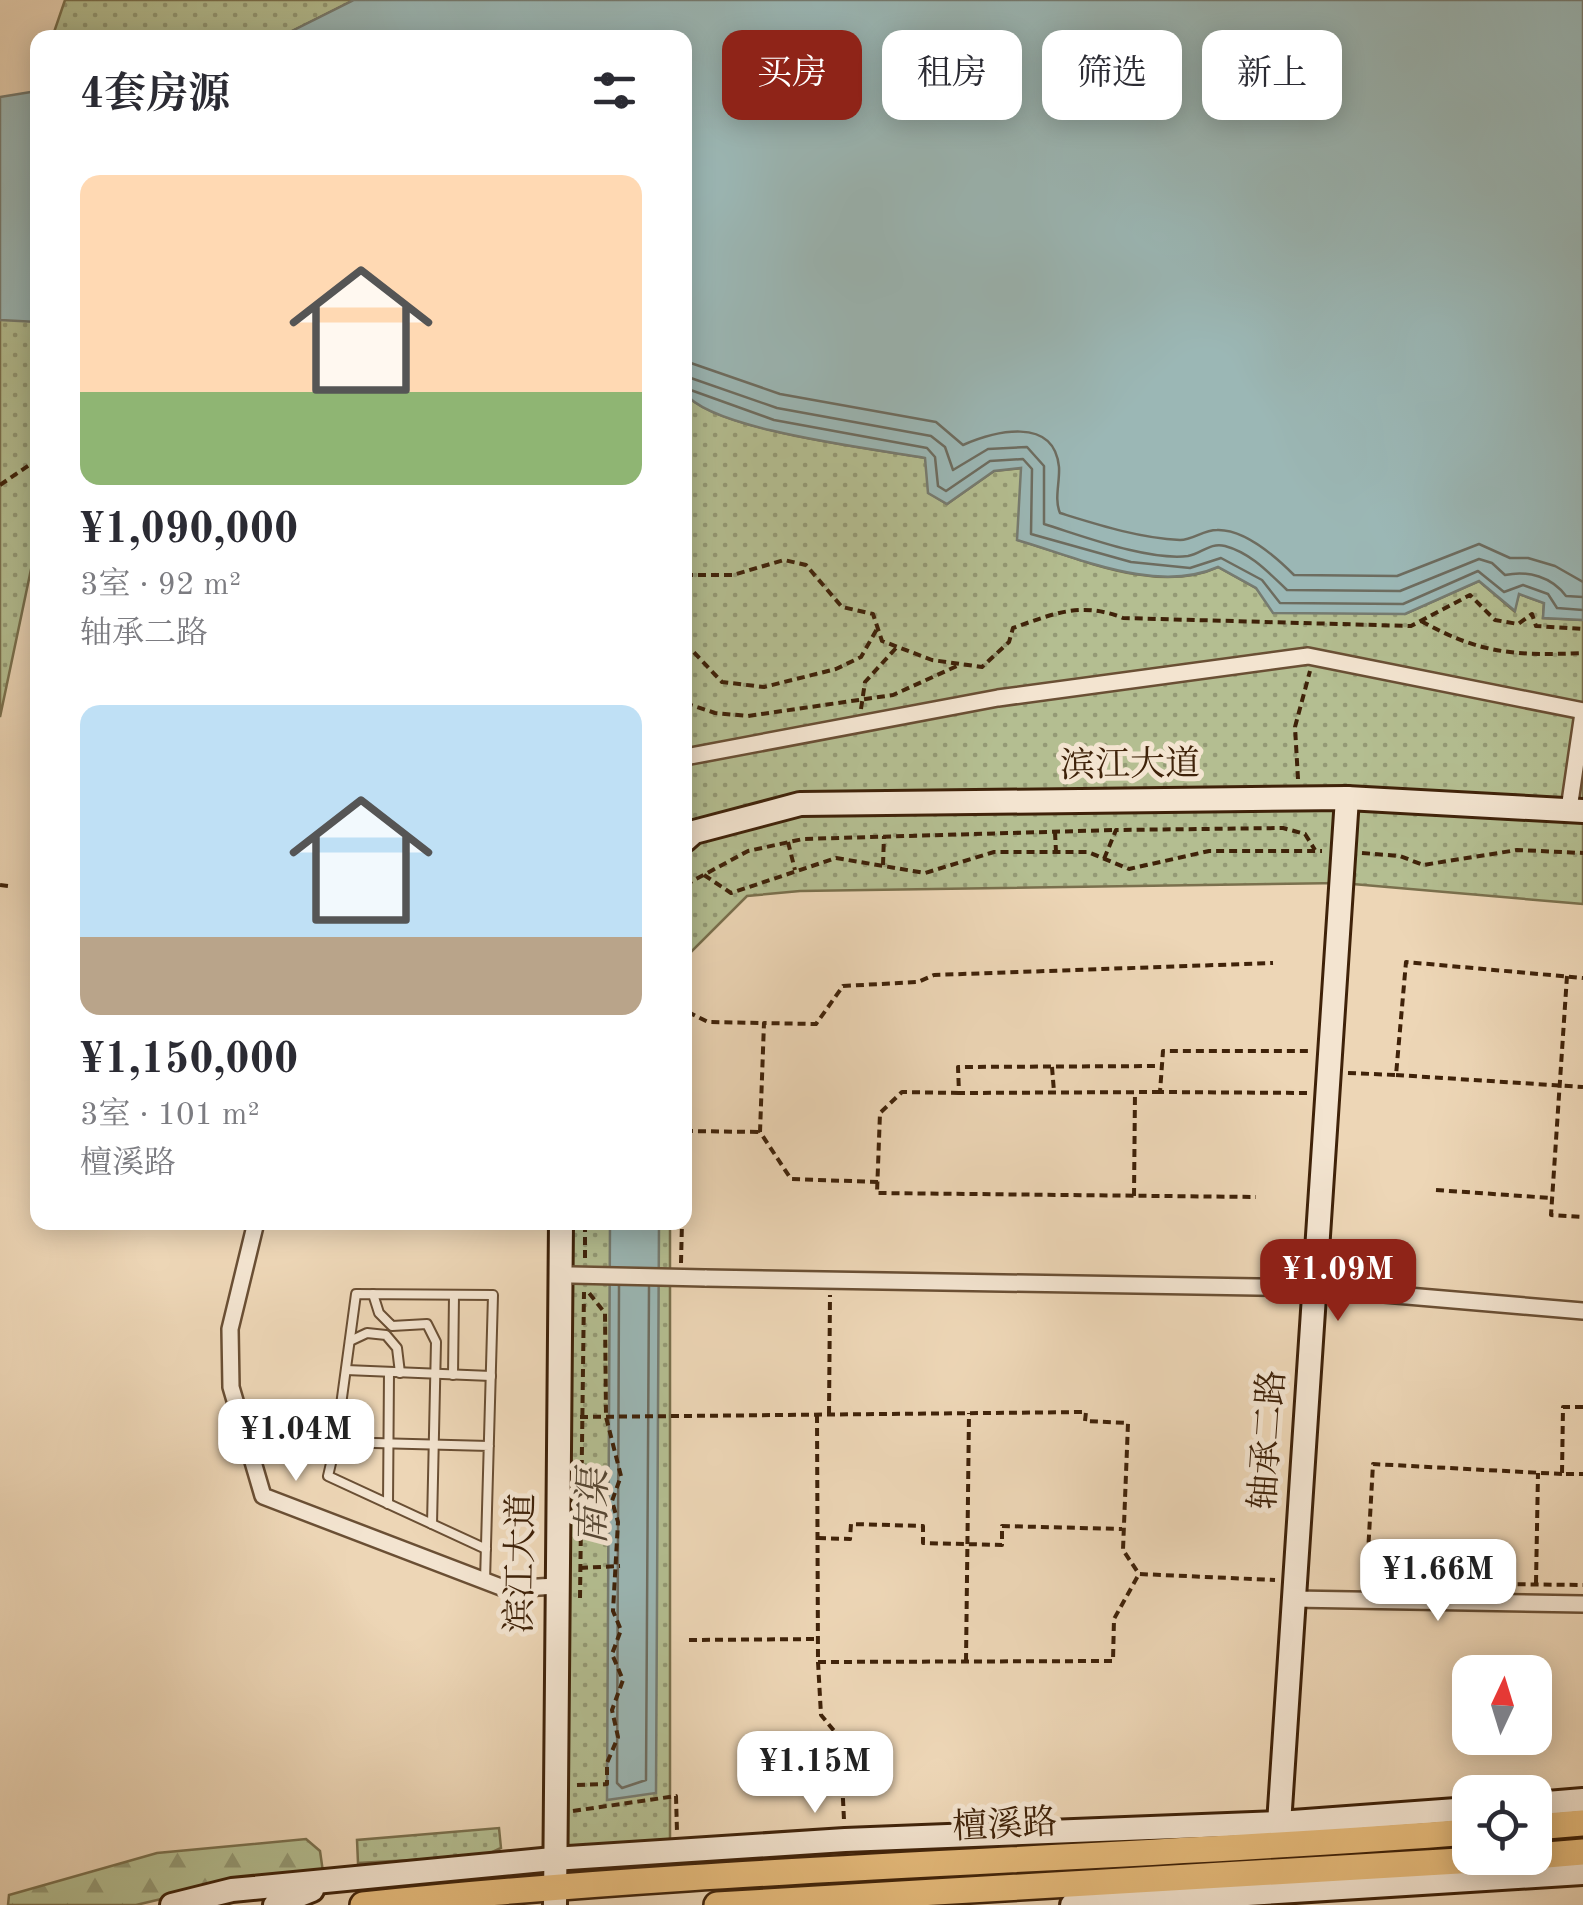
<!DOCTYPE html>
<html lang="zh">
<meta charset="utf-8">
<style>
:root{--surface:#fff;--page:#f2f2f3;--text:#2b2b33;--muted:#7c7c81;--accent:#8f2418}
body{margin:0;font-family:"Old Standard TT","Noto Serif SC",serif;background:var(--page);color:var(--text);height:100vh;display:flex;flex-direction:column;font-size:38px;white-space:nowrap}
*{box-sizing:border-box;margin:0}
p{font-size:32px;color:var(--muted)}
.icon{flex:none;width:55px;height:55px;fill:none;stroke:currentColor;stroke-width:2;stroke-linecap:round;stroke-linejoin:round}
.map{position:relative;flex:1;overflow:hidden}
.side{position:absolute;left:30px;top:30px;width:662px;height:1200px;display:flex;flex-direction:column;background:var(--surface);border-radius:20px;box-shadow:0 5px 25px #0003}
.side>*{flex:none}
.top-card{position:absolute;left:722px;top:30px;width:710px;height:90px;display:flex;gap:20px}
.needle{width:65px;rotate:4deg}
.buttons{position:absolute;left:1452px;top:1655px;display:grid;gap:20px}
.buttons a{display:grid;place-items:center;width:100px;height:100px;border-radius:20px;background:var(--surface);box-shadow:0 5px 25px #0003;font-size:50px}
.price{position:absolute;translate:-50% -85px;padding:0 22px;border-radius:20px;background:#fff;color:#222;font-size:32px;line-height:65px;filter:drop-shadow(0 2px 5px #0008)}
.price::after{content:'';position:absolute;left:50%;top:60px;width:30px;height:22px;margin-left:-15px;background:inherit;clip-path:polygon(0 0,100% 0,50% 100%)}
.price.selected{background:var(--accent);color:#fff}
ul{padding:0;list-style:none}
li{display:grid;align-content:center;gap:20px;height:530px;padding:0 50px}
li span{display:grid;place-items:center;height:310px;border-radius:20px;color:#555}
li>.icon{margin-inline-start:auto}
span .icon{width:180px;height:180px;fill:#fffc;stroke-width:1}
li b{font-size:42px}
h2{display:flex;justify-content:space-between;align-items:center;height:120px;padding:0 50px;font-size:42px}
.chip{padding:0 35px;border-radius:20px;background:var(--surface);box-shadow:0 5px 25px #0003;font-size:35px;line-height:90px}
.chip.selected{background:var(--accent);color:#fff}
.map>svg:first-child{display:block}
</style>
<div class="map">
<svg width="1583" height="1905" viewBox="0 0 1583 1905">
<defs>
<pattern id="green-dots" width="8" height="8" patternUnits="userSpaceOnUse" patternTransform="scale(2.5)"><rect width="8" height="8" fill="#b4be91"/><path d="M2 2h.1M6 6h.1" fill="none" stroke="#949a75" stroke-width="1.8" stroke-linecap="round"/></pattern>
<pattern id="forest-firs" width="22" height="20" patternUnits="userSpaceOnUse" patternTransform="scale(2.5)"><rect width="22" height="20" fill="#b4be91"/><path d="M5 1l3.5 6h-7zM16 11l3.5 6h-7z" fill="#949a75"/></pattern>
</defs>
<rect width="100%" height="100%" fill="#edd6b6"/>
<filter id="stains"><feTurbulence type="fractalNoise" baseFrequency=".002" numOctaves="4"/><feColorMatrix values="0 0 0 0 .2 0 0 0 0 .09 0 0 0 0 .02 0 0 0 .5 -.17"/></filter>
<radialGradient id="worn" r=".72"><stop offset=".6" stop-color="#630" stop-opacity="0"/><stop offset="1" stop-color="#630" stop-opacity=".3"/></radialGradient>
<g fill="url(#green-dots)" stroke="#7a704d" stroke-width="2.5">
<polygon points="65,0 354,0 280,37 52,38"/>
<polygon points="15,318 37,322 38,536 0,717 0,320"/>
<path d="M685 393C712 430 875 449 926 458L929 493 947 504 994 471 1022 468 1018 540C1078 558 1158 595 1218 567L1256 588 1405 614 1479 581 1514 611 1519 594 1544 603 1543 618 1583 620V904L1341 883 800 891 747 896 685 958Z"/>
<polygon points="561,1223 670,1223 670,1851 553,1859"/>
<polygon points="499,1828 501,1848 484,1856 358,1863 357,1840"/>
</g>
<polygon fill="url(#forest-firs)" stroke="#7a704d" stroke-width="2.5" points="306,1839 320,1851 323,1872 225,1884 136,1905 8,1905 9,1895 157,1853"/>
<g fill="#9bb7b5" stroke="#767b70" stroke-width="2.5">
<path d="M354 0H1583V620L1543 618 1544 603 1519 594 1515 611 1479 581 1405 614 1273 613 1256 588 1218 567C1157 594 1079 558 1017 540L1021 468 994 471 947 504 928 493 925 458C875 449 711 430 685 393V38L280 37Z"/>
<polygon points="37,91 37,322 0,320 0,97"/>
<polygon points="610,1223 659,1223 656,1793 607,1800"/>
</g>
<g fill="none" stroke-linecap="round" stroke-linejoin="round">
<g stroke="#6d6c5f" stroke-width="2.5">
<path d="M685 361 780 394 936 422 963 445C993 432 1054 415 1059 467 1060 482 1054 499 1060 513 1099 525 1139 538 1180 540 1193 540 1203 530 1217 530 1245 529 1276 557 1294 575L1397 576 1479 544 1510 558H1528L1555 566 1583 582"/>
<path d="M685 376 777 408 931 436 945 447 953 470 988 449 1027 447 1044 466V524C1083 536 1148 561 1188 556 1201 554 1210 542 1225 546 1251 553 1269 573 1287 590L1400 591 1479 559 1492 563 1505 575C1528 570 1552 577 1566 596L1583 597"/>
<polyline points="685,388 774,420 927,448 935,457 938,486 946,491 990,461 1023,459 1032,469 1031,534 1131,562 1190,568 1221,558 1262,580 1280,603 1403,604 1478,571 1504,592 1523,585 1548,594 1557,608 1583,610"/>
<polyline points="619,1286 617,1783 622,1788 646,1780 649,1287"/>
</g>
<g stroke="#6a4f34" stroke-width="12">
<g id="lane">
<polyline points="373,1294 379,1313 392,1326 427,1324 436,1342 432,1524"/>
<polyline points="350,1341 367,1333 386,1335 397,1348 400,1373"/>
<polyline points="346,1370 491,1376"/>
<polyline points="453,1375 454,1295"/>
<polyline points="336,1442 328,1476 486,1549"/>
<polyline points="388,1504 389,1372"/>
<path d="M485 1581C488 1486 491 1391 493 1295L356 1294 336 1442 489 1446"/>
</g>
</g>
<g stroke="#6a4f34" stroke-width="20">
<g id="street">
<polyline points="685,757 998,698 1308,656 1583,711"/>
<polyline points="1569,809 1583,713"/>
<polyline points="256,1222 230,1329 231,1387 263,1496 506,1589 556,1586"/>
<polyline points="705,1278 1314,1288 1583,1311"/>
<polyline points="1293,1599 1583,1604"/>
</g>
</g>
<g stroke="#3f2209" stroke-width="28">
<g id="secondary">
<polyline points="685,840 694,832 800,804 1347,798 1583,811"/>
<polyline points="1535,1804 1583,1800"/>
<polyline points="1278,1839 1347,798"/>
<polyline points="172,1905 232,1890 553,1859 845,1840 1279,1823 1470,1809"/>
<polyline points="275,1905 312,1890"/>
<polyline points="555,1905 561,1222"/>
<polyline points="1072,1905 1583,1873"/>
</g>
</g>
<g stroke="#3f2209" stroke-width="30">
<g id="primary">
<polyline points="1535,1827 1583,1823"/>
<polyline points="1535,1856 1583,1852"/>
<path d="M363 1905C731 1866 1101 1861 1470 1832"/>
<polyline points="717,1905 1509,1858"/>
</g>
</g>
<g stroke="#3f2209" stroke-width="4" stroke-dasharray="8 5" stroke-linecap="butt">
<polyline points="0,485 38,459"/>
<path d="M685 575H733L784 560 806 565 842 607 873 614 882 641 932 660 982 667 1009 642 1013 628C1053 614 1081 601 1123 618L1411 626 1470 595 1495 620 1518 624 1532 614 1536 626 1583 629"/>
<path d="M1421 621C1480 654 1516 656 1583 653"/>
<polyline points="685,643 722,682 764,687 836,669 861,657 877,629"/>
<polyline points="685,703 715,713 748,716 893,695 957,666"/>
<polyline points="861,709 865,682 897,647"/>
<polyline points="1298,779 1295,727 1310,671"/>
<polyline points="1055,832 1056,852"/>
<polyline points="788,842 795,870"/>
<polyline points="1362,853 1400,856 1423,865 1517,850 1583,853"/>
<polyline points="1104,859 1116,830 1283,828 1305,834 1315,850"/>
<polyline points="883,865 884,836"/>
<polyline points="704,875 731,893 836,858 925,873 994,852 1088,852 1129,869 1209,851 1322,851"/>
<polyline points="0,885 8,886"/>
<polyline points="685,885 748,851 803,839 1116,830"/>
<polyline points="687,974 686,1011 708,1022 762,1023"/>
<polyline points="1567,976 1551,1215 1583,1217"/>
<polyline points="1052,1067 1054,1092"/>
<polyline points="1348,1073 1396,1075 1406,962 1583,978"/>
<polyline points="1396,1075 1583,1087"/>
<polyline points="1160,1092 959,1093 958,1067 1162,1066"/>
<polyline points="959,1093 902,1092 880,1113 877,1193 1256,1197"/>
<polyline points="1307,1093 1160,1092 1163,1051 1310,1051"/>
<polyline points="685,1131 760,1132"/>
<polyline points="878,1182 791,1179 760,1132 764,1023 816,1024 843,986 918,982 934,975 1273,963"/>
<polyline points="1436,1190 1551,1198"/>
<polyline points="1134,1196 1135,1092"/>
<polyline points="585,1258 585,1222"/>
<polyline points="681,1263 682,1222"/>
<polyline points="1583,1407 1563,1407 1562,1474 1583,1474"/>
<polyline points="829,1414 830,1295"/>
<polyline points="817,1415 818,1662 1113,1661 1114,1619 1139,1574"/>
<polyline points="580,1417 1086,1412 1085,1421 1128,1423 1123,1550 1139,1574 1275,1580"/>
<polyline points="1562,1474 1373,1464 1368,1553 1379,1573 1401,1583 1583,1585"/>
<polyline points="818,1538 850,1539 851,1524 923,1526 923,1543 1002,1545 1002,1526 1122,1529"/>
<polyline points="580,1568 620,1566"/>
<polyline points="1536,1583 1538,1473"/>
<polyline points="580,1598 584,1292"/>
<polyline points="689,1640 818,1639"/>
<polyline points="966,1661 969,1413"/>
<polyline points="818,1662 821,1715 840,1738 844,1820"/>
<polyline points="577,1785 607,1784 607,1763 618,1737 612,1710 623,1680 612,1654 621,1630 613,1611 618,1522 612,1501 621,1476 606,1417 605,1313 589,1293"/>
<polyline points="573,1811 676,1796 677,1832"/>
</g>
<use href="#lane" stroke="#f3e4d0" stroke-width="8"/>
<use href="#street" stroke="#f3e4d0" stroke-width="15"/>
<use href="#secondary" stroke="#f3e4d0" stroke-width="22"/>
<use href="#primary" stroke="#e6bb7b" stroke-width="25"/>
<g stroke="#6a4f34" stroke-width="20" stroke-linecap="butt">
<polyline id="street-bridge" points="572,1275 705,1278"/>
</g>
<use href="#street-bridge" stroke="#f3e4d0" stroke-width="15"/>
</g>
<g text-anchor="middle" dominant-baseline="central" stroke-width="10" stroke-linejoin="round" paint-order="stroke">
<g font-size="35" fill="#3f2209" stroke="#f3e4d0">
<text transform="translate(1130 766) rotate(-1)">滨江大道</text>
<text transform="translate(1269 1440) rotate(-86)">轴承二路</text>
<text transform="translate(522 1563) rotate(-89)">滨江大道</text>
<text transform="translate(1005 1826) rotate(-3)">檀溪路</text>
</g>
<g font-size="38" font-style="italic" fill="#564734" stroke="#f3e4d0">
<text transform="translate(595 1507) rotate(-89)">南渠</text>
</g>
</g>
<rect width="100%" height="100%" filter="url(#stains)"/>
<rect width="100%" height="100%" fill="url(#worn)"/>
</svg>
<div class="buttons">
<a><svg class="needle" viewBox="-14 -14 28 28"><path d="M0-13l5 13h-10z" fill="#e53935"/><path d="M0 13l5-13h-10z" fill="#7c7c81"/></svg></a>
<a><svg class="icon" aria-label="locate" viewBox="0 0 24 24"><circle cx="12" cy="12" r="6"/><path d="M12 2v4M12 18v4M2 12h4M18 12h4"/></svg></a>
</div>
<b class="price selected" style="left:1338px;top:1324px">¥1.09M</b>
<b class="price" style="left:296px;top:1484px">¥1.04M</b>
<b class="price" style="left:1438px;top:1624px">¥1.66M</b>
<b class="price" style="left:815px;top:1816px">¥1.15M</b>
<div class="top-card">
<a class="chip selected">买房</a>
<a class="chip">租房</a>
<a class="chip">筛选</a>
<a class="chip">新上</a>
</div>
<section class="side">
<h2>4套房源<svg class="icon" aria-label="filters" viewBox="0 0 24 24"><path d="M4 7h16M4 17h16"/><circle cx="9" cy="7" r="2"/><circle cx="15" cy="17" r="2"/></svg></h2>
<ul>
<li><span style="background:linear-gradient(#ffd9b3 70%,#8fb573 0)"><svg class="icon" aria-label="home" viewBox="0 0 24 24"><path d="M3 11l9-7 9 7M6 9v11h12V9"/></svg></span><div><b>¥1,090,000</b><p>3室 · 92 m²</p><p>轴承二路</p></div></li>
<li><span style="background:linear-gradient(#bfe0f5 75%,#b9a48a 0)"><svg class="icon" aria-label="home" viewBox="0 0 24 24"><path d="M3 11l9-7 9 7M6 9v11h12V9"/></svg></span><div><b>¥1,150,000</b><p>3室 · 101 m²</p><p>檀溪路</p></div></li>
</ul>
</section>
</div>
